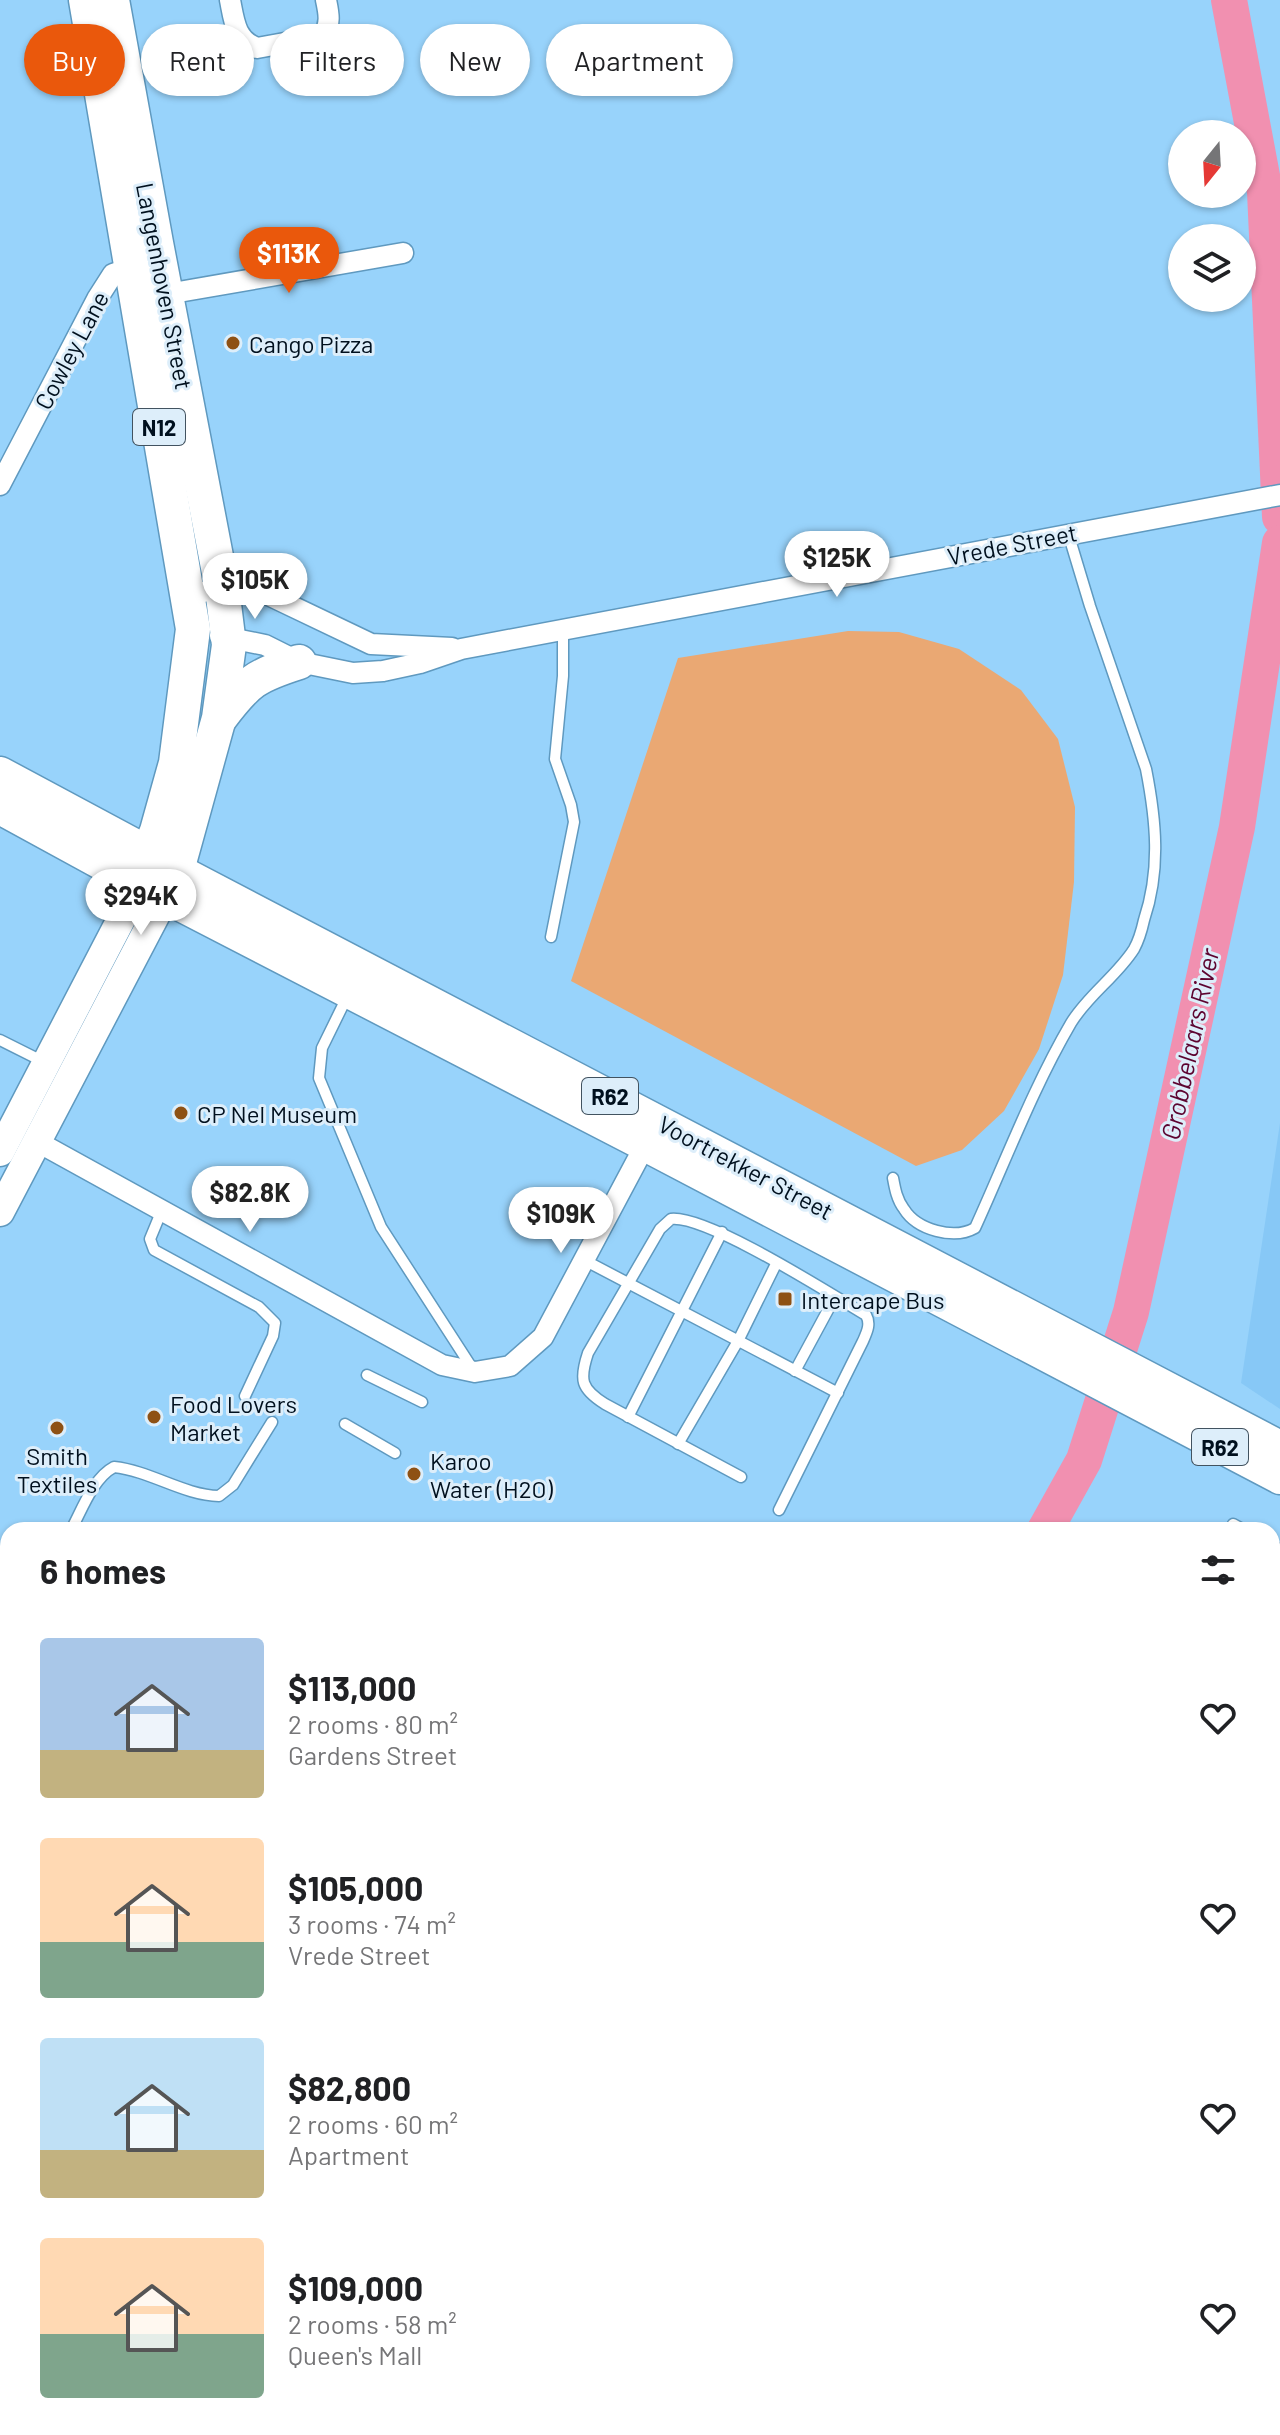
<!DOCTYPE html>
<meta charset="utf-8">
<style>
:root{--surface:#fff;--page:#f6f6f6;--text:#202124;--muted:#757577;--accent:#ea580c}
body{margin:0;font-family:Barlow,sans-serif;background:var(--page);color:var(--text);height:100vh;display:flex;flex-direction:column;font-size:30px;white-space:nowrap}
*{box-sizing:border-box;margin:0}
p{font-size:26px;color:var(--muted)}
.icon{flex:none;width:44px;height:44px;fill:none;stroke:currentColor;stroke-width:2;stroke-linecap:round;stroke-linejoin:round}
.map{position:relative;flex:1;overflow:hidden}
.details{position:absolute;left:0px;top:1522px;width:1280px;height:914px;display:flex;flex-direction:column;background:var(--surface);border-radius:24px 24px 0 0;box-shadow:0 2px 6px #0004}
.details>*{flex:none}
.guide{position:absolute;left:24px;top:24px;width:800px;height:72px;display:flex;gap:16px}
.needle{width:52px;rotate:198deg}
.controls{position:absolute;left:1168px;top:120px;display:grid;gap:16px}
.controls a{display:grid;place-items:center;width:88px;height:88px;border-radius:50%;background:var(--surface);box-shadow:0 2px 6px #0004;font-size:40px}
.price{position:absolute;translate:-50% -68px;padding:0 18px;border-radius:28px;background:#fff;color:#222;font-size:26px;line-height:52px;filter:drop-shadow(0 2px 4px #0008)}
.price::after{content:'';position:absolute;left:50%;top:48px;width:24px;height:18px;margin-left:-12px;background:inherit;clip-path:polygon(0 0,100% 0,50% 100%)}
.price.active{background:var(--accent);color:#fff}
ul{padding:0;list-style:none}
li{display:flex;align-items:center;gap:24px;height:200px;padding:0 40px}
li span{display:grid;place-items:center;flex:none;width:224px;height:160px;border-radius:8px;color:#555}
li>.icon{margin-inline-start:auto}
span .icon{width:96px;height:96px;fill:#fffc;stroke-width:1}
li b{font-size:34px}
h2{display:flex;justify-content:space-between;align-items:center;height:96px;padding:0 40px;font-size:34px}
.pill{padding:0 28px;border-radius:36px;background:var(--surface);box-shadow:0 2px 6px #0004;font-size:28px;line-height:72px}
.pill.active{background:var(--accent);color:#fff}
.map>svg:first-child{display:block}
</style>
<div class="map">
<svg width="1280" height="2435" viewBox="0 0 1280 2435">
<rect width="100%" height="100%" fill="#98d3fb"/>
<polygon fill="#87c8f6" points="1280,1123 1280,1409 1241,1383"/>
<g fill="#eaa873">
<polygon points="848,631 899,632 959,649 1021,690 1058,739 1075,807 1074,882 1063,975 1039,1049 1004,1111 962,1150 916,1166 571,981 678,658"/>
<polygon points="1272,2334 1280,2338 1280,2435 1131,2435 1135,2428 1272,2428"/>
<polygon points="113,2428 350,2428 346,2435 127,2435"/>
<polygon points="527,2428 653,2428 649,2435 523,2435"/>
</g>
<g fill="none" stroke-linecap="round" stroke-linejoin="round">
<g stroke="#f190b0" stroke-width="36">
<polyline points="1229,0 1265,192 1280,517"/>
<polyline points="1045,1530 1084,1460 1131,1312 1237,827 1280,543"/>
</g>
<g stroke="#5f99bf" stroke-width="13">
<g id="service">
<polyline points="551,937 574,822 571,805 555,759 563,676 563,629"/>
<polyline points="347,997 322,1048 319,1078 381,1227 474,1371"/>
<polyline points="0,1040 44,1062"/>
<path d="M893 1178C895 1189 897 1200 904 1209 917 1230 954 1240 975 1228 1006 1160 1033 1088 1071 1023 1088 995 1117 976 1134 949 1139 940 1142 929 1144 920 1161 869 1156 820 1146 769L1090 606 1068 533"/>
<polyline points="162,1210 150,1239 154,1250 259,1307 275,1323 273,1336 245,1396"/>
<polyline points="584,1260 838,1393"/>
<polyline points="795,1371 835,1297"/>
<polyline points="367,1375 422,1402"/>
<polyline points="628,1417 722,1232"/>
<polyline points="345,1424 395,1453"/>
<polyline points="678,1444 738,1341 776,1264"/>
<path d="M741 1477 605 1404C581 1389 579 1380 588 1353L660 1229 671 1219C707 1215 829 1293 866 1315 871 1324 867 1332 863 1341L779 1510"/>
<polyline points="1233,1524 1244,1530"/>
<path d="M71 1530C82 1510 93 1478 114 1467 151 1471 183 1495 219 1496L233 1485 272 1422"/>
<polyline points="1272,1545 1280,1550"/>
</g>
</g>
<g stroke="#5f99bf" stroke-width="23">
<g id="minor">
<path d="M230 0C234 20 235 40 257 48L323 36C331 24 329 14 326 0"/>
<polyline points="0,485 97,299 113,274 131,268 149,289 167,294 403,253"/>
<polyline points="189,595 222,588 258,590 371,644 452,648"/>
<polyline points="220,636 265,645 299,662 353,673 383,671 420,663 461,649 1280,495"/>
<polyline points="36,1141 442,1365 475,1372 510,1366 543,1337 650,1136"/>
<polyline points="0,1594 8,1598"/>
<polyline points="1272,2261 1280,2265"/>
<polyline points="0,2401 8,2405"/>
<polyline points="50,2428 63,2435"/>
</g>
</g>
<g stroke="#5f99bf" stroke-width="31">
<g id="secondary">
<polyline points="0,1152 129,904 137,881"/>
<polyline points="0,1212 165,897"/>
</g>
</g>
<g stroke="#5f99bf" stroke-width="35">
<g id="primary">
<polyline points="177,870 1280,1447"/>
<polyline points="165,897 645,1145 1280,1478"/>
</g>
</g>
<g stroke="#5f99bf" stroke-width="37">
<g id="trunk">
<polyline points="86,0 193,629 176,763 157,831 137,881"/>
<path d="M220 718C248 681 255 676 299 662"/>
<polyline points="0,774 166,863"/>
<polyline points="0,807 165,897 177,870 219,718 229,645 222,588 156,243 112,0"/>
</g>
</g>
<polyline stroke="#58819e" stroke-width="4" stroke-dasharray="4 6" stroke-linecap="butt" points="16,2428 29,2435"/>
<use href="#service" stroke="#fff" stroke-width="10"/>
<use href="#minor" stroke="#fff" stroke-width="20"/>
<use href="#secondary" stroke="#fff" stroke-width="28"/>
<use href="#primary" stroke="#fff" stroke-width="32"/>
<use href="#trunk" stroke="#fff" stroke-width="34"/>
</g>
<g fill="#8e5114" stroke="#ddeefa" stroke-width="3">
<circle cx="233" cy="343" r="8"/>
<circle cx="181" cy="1113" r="8"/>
<rect x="777" y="1291" width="16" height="16" rx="4"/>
<circle cx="154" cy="1417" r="8"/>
<circle cx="57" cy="1428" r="8"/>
<circle cx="414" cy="1474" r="8"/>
</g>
<g text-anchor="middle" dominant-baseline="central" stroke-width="6" stroke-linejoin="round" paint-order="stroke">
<g fill="#ddeefa" stroke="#425360" stroke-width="2">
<rect x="133" y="409" width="52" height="36" rx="6"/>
<rect x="582" y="1078" width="56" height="36" rx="6"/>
<rect x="1192" y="1429" width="56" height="36" rx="6"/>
</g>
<g font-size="22" font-weight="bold" fill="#00101e">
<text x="159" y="427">N12</text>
<text x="610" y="1096">R62</text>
<text x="1220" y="1447">R62</text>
</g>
<g font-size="24" fill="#00101e" stroke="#ddeefa">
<text transform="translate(165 286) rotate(79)">Langenhoven Street</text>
<text transform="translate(71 350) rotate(-62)">Cowley Lane</text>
<text transform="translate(1012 544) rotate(-11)">Vrede Street</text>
<text transform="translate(746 1167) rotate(28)">Voortrekker Street</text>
</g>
<g font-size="24" fill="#00101e" stroke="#ddeefa" text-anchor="start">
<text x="249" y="343">Cango Pizza</text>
<text x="197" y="1113">CP Nel Museum</text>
<text x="801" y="1299">Intercape Bus</text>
<text x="170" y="1403">Food Lovers<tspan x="170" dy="28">Market</tspan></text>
<text x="57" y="1455" text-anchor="middle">Smith<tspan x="57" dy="28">Textiles</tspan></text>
<text x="430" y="1460">Karoo<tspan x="430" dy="28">Water (H2O)</tspan></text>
</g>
<g font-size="26" font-style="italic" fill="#5d0430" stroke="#ddeefa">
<text transform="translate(1189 1044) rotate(-78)">Grobbelaars River</text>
</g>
</g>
</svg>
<div class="controls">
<a><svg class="needle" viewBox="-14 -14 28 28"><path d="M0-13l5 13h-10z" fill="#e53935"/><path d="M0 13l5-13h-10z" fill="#757577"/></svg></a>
<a><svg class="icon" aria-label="layers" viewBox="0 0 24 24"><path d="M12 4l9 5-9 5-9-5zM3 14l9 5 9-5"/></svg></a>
</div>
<b class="price active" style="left:289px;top:295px">$113K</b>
<b class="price" style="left:837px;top:599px">$125K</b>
<b class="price" style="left:255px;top:621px">$105K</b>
<b class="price" style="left:141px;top:937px">$294K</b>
<b class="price" style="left:250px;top:1234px">$82.8K</b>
<b class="price" style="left:561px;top:1255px">$109K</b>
<div class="guide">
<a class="pill active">Buy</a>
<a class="pill">Rent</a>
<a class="pill">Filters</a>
<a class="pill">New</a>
<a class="pill">Apartment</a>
</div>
<section class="details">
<h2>6 homes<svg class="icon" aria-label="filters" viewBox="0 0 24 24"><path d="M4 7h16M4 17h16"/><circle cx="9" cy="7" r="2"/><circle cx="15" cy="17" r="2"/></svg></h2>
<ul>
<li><span style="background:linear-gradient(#a9c7e8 70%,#c2b280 0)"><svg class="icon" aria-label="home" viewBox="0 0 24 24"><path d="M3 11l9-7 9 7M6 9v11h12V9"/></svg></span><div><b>$113,000</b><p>2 rooms · 80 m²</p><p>Gardens Street</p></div><svg class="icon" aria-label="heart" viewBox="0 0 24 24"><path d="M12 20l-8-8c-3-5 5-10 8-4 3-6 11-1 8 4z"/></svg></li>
<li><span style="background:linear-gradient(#ffd9b3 65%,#7fa58c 0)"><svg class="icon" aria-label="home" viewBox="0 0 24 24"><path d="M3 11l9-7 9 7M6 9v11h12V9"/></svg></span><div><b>$105,000</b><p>3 rooms · 74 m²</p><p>Vrede Street</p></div><svg class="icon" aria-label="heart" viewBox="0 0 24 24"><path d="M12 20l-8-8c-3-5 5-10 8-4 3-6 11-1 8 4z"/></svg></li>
<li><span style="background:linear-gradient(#bfe0f5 70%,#c2b280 0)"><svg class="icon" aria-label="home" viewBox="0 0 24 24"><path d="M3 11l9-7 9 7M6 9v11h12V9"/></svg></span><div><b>$82,800</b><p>2 rooms · 60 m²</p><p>Apartment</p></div><svg class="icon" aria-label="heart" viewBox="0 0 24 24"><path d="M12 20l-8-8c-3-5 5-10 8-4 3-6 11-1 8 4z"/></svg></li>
<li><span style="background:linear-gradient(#ffd9b3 60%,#7fa58c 0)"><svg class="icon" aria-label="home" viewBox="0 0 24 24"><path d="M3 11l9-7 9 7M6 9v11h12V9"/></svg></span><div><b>$109,000</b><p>2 rooms · 58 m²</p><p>Queen's Mall</p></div><svg class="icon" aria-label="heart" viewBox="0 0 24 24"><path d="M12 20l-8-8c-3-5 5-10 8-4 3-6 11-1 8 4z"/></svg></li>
</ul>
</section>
</div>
